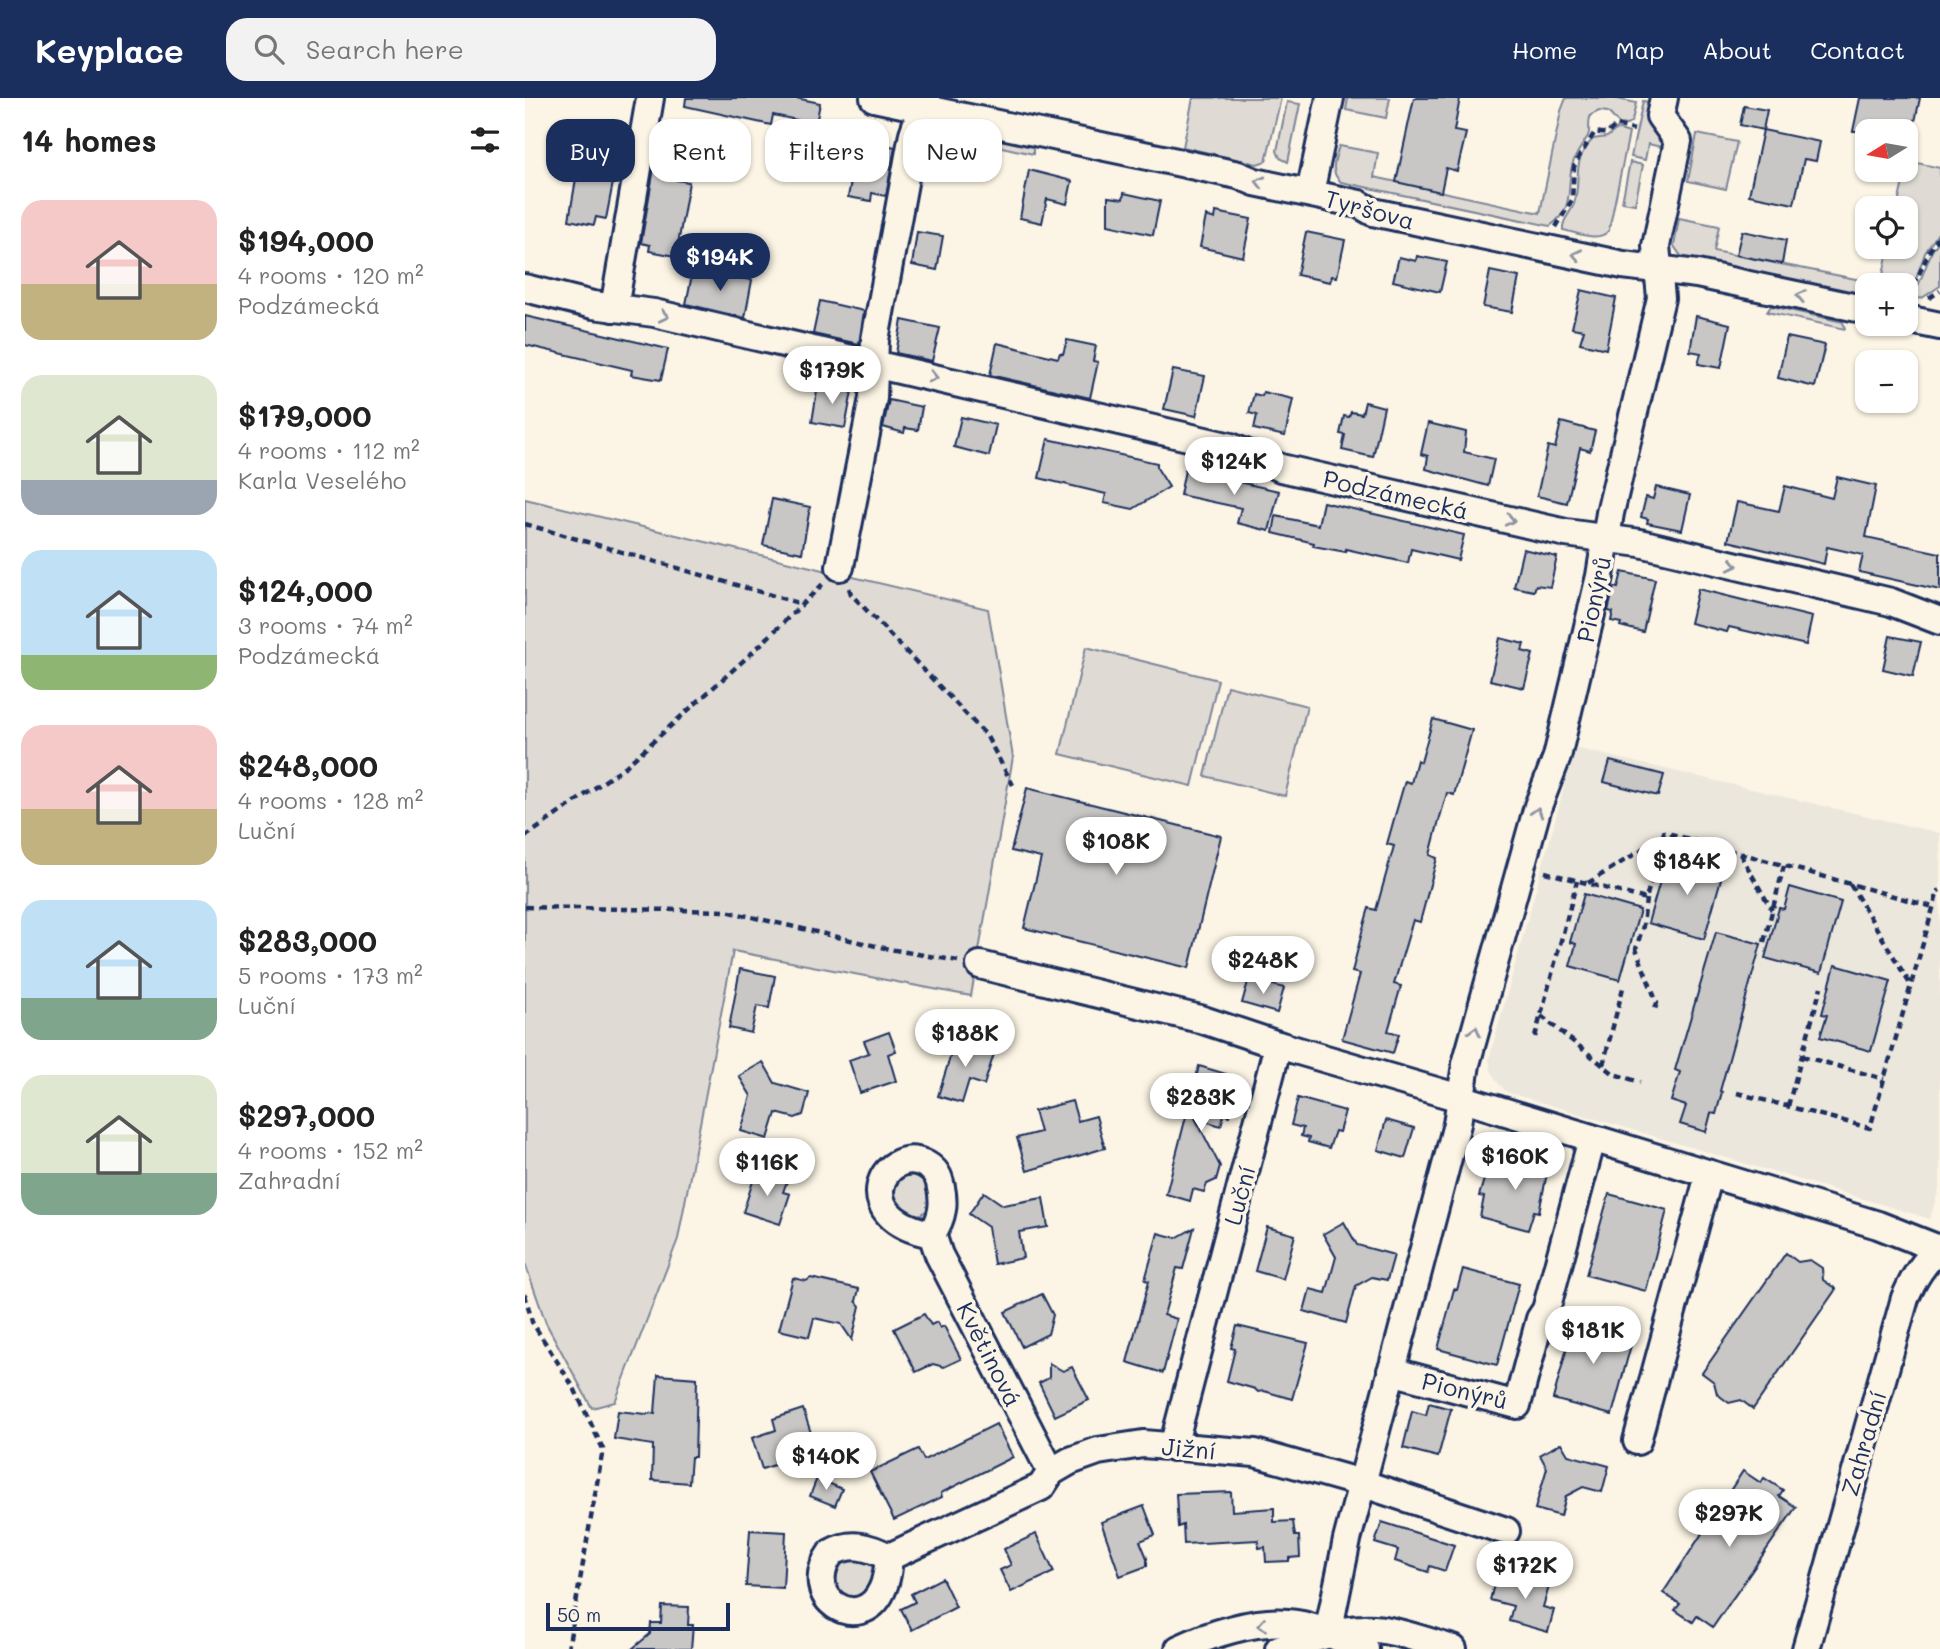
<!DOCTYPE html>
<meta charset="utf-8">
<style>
:root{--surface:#fff;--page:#f2f2f2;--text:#222;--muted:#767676;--accent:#1b2f5e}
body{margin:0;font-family:Mali,sans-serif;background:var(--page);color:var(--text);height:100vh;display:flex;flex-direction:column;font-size:26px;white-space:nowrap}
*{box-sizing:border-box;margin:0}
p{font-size:23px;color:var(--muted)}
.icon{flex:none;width:38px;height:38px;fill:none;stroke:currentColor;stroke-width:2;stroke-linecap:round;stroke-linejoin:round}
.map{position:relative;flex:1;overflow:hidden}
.drawer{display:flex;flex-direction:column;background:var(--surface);width:525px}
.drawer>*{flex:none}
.hud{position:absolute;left:21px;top:21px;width:665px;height:63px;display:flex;gap:14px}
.needle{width:46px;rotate:259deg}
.fabs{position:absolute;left:1330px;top:21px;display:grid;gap:14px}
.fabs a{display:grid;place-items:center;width:63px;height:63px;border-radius:14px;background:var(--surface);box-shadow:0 2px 5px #0004;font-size:35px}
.scale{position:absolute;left:21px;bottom:18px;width:184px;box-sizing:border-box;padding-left:7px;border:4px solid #1b2f5e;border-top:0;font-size:19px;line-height:24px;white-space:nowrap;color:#1b2f5e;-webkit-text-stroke:5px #fcf5e5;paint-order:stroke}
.price{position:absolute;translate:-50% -60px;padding:0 16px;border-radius:24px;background:#fff;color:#222;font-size:23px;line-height:46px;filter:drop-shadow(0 2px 4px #0008)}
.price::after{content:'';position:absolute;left:50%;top:42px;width:21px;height:16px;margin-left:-10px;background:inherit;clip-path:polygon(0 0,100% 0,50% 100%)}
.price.active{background:var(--accent);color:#fff}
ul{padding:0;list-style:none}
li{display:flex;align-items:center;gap:21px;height:175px;padding:0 21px}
li span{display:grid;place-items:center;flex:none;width:196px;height:140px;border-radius:21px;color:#555}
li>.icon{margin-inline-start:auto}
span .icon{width:84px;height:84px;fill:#fffc;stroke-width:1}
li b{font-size:30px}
h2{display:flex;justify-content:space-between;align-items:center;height:84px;padding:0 21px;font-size:30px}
.chip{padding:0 24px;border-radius:21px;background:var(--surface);box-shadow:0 2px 5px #0004;font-size:24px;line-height:63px}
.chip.active{background:var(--accent);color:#fff}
header{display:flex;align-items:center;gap:42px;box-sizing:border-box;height:98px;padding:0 35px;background:var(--accent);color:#fff}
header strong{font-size:33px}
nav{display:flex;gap:38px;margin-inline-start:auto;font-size:24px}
.search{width:490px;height:63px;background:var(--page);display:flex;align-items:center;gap:18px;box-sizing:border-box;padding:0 24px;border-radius:21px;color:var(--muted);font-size:26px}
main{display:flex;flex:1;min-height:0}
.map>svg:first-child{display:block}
</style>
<header>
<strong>Keyplace</strong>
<div class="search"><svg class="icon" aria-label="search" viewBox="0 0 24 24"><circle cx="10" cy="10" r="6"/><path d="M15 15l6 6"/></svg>Search here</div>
<nav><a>Home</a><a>Map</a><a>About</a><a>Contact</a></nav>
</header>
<main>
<section class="drawer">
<h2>14 homes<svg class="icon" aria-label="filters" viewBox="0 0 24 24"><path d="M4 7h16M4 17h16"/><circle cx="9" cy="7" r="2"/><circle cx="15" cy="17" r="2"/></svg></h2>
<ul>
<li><span style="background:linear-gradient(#f6c9c9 60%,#c2b280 0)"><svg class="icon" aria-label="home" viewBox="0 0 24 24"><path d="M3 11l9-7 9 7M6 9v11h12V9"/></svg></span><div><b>$194,000</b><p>4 rooms · 120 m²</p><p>Podzámecká</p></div></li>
<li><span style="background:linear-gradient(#dfe7d0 75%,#9aa5b1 0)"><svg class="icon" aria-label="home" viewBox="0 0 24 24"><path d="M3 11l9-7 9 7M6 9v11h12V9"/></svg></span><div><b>$179,000</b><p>4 rooms · 112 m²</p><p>Karla Veselého</p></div></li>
<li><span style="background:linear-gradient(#bfe0f5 75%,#8fb573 0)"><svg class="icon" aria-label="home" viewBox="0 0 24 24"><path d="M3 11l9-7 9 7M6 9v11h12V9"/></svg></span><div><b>$124,000</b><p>3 rooms · 74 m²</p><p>Podzámecká</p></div></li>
<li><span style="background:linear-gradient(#f6c9c9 60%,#c2b280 0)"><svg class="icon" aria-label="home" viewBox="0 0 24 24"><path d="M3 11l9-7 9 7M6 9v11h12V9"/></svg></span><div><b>$248,000</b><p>4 rooms · 128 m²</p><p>Luční</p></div></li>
<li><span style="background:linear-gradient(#bfe0f5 70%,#7fa58c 0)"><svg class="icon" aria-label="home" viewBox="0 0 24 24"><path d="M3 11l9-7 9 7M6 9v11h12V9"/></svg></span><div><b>$283,000</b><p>5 rooms · 173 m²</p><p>Luční</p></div></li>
<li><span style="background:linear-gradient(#dfe7d0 70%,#7fa58c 0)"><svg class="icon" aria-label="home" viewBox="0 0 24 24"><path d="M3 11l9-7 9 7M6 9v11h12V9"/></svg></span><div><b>$297,000</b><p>4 rooms · 152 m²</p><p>Zahradní</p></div></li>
</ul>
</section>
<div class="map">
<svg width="1415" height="1551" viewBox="0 0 1415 1551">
<rect width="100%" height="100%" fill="#fcf5e5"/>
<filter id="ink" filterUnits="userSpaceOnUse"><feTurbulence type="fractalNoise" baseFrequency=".0143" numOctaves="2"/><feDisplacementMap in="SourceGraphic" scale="14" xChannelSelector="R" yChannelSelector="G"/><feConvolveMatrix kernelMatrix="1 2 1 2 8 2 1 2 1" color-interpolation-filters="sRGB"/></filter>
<g filter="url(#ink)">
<polygon fill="#ece7dc" points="1050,650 1415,735 1415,1087 1405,1121 981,994 971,982 966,972 964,961"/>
<g fill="#dfdbd4" stroke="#7d8599" stroke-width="2">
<polygon points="668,0 756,0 741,63 732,66 658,49"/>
<polygon points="823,0 865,0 861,20 821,12"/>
<path d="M1041 0H1088L1111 5 1107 23 1102 27 1094 26 1083 14 1074 13 1066 17C1062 25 1066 33 1063 38 1057 48 1050 56 1047 68 1041 93 1050 110 1025 128L816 84C804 74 810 61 814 48L853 55 849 79 1015 115 1036 13Z"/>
<polygon points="1118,3 1124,4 1126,8 1123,25 1140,44 1140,47 1136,49 1123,46 1120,62 1106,59"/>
<polygon points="762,4 775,6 763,64 755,60 752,53"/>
<polygon points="423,22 429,24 428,31 508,48 508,56 420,36"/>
<path d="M1092 31 1104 35 1084 132C1075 145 1052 135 1038 132 1037 122 1045 116 1049 106 1057 82 1045 64 1068 41L1082 39Z"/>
<polygon points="1172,36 1212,44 1201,91 1163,83"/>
<polygon points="1383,63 1415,70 1415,132 1400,155 1391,181 1381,196 1381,187 1342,187 1342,198 1156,158 1149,148 1154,120 1194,128 1189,153 1356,186 1364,149 1381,149 1381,110 1372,110"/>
<polygon points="1105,64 1118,67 1110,106 1097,104"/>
<polygon points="1415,141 1415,188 1397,200 1391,201 1390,196 1407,153"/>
<polygon points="1246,208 1318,224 1320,231 1242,214"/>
<polygon points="0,401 463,511 488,659 446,898 208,853 153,1141 90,1304 67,1310 21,1225 0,1165"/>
<polygon points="561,549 693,582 667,688 535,656"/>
<polygon points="702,588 782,608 760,698 680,678"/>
<polygon points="376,1075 401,1076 406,1109 397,1116 387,1117 369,1107 365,1094"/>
<polygon points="317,1459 345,1463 351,1478 335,1501 317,1499 306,1480"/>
</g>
<g fill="#c8c7c6" stroke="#1b2f5e" stroke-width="2">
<polygon points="161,0 271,0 295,5 291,26 248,17 246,27 160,8"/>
<polygon points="889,0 935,0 929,33 941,35 932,73 921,70 916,94 871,84"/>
<polygon points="1335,0 1395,0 1388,33 1328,33"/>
<polygon points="1219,8 1242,12 1238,32 1215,27"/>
<polygon points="1238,32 1295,44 1291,63 1279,61 1269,106 1224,97"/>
<polygon points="135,36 157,40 151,82 164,84 151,158 124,153 125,147 116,145"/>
<polygon points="334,41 370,49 361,98 347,95 346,103 323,99"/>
<polygon points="409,41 442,48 436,79 404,71"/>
<polygon points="55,57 77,61 76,72 90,74 81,121 71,119 69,127 44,122"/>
<polygon points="504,72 547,83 542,106 522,101 517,125 495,120"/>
<polygon points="599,95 635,103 628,137 583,127 583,99 598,101"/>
<polygon points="691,114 726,121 718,159 675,149 681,118 690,121"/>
<polygon points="1217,133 1261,142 1257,166 1211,157"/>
<polygon points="392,134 418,138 412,172 387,167"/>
<polygon points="781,134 820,142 812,179 807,178 805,184 772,177"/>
<polygon points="892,158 922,164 915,194 868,183 874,159 891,163"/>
<polygon points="168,172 227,182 220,220 161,206"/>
<polygon points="965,173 994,179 987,214 958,209"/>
<polygon points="1056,192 1091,200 1081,251 1055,245 1059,232 1047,230"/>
<polygon points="295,203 339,213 334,246 288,236"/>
<polygon points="0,218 143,251 136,282 106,277 107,272 0,247"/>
<polygon points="1171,218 1205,226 1196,270 1173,266 1176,255 1165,253"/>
<polygon points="377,222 415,230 407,263 371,255"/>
<polygon points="1262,239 1300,247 1290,289 1253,280"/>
<polygon points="542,242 571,248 568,263 573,264 565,300 465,277 472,245 533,260 535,255 538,256"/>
<polygon points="648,272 680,278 671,318 639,311"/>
<polygon points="293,287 327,293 320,330 287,324"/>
<polygon points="738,294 768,301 760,338 729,331 732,317 724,315 729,296 737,298"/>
<polygon points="364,302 397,309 393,332 380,330 379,335 358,329"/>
<polygon points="840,304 859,309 848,359 817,352 820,337 815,336 819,318 824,319 826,314 837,316"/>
<polygon points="436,319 471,327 464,358 429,349"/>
<polygon points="1036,324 1070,333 1065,353 1055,350 1042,405 1012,398 1023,348 1030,350"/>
<polygon points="903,325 941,334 939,354 969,361 963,388 901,371 903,358 896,356"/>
<polygon points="523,341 632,365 632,370 644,389 608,411 579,405 581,396 514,380"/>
<polygon points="660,372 754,393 744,433 712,425 716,410 655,397"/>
<polygon points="1312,379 1351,388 1341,439 1415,455 1415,492 1334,474 1338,457 1302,449 1299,466 1203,443 1212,404 1254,413 1260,388 1307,400"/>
<polygon points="1131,389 1165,397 1157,432 1122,425 1123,421 1116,419 1121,399 1128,401"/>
<polygon points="247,401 285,409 277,455 238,447"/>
<polygon points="798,404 939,437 933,462 886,451 883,465 821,451 821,454 788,448 789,445 748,435 751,418 793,427"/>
<polygon points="998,451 1032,459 1025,489 1011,487 1009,493 989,489"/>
<polygon points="1097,474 1130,481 1118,534 1095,528 1096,525 1086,523 1088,514 1083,513 1089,489 1093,490"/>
<polygon points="1173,491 1287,519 1281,547 1204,529 1202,534 1165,525"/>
<polygon points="1365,538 1396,544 1388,578 1358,571"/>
<polygon points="975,540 999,546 997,553 1008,556 999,590 965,582"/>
<polygon points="908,621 947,632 929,697 922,695 913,726 905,757 912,760 895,824 888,822 869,886 876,888 863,933 874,936 868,955 817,941 835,876 827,874 837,834 844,810 851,812 869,748 862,746 869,721 880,683 886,685 892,662 896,664"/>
<polygon points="1085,663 1139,677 1133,698 1079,684"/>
<polygon points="502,690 696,738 664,870 499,830 516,760 486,753"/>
<polygon points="1148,756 1199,770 1179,841 1123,825 1137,776 1142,778"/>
<polygon points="1265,789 1316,804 1296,875 1240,860 1254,810 1259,811"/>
<polygon points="1059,796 1115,812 1095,882 1045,868 1051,846 1045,844"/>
<polygon points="1191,834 1236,846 1195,993 1197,994 1191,1016 1186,1015 1181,1034 1155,1026 1161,1008 1146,1003 1155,974 1150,972"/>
<polygon points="1310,867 1366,883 1346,953 1295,939 1302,917 1297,916"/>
<polygon points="215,871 250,878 244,910 232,908 226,935 204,930"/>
<polygon points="724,880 759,890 752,915 717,905"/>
<polygon points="364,934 371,953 363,956 371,983 335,995 324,962 344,955 339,943"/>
<polygon points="431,940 470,953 459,987 444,982 437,1005 413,998"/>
<polygon points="238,964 250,985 284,995 278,1017 270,1020 251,1015 243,1041 216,1033 226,998 214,978"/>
<polygon points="674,968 708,978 713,985 704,1018 699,1016 696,1028 670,1020 695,1068 691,1082 682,1086 679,1094 668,1091 665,1103 641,1096"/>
<polygon points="773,1000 820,1013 814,1034 810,1033 804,1050 783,1044 784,1040 776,1038 778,1030 766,1027"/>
<polygon points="547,1003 553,1023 571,1018 580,1050 502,1073 492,1040 515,1034 509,1013"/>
<polygon points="861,1022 889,1030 880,1060 853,1052"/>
<polygon points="998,1054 1025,1061 1014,1114 1009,1113 1003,1132 955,1119 959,1099 954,1098 963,1068 992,1076"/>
<polygon points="231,1074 262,1083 258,1094 265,1096 255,1126 218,1114"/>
<polygon points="459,1094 478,1107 518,1100 523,1129 494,1134 498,1160 469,1166 463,1129 444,1116"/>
<polygon points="1084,1096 1142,1112 1121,1193 1061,1177"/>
<polygon points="819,1124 832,1147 869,1157 862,1182 847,1179 831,1188 821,1225 779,1213 785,1191 801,1195 811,1159 798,1136"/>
<polygon points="742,1129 770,1137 758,1181 730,1173"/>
<polygon points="669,1130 658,1171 652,1170 639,1217 652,1221 638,1275 602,1264 624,1183 620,1182 633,1135 651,1140"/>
<polygon points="1261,1155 1273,1164 1285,1162 1297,1170 1298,1182 1311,1191 1228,1311 1216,1302 1204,1305 1192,1296 1189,1284 1177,1275"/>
<polygon points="938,1171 994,1186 972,1267 913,1251 929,1191 932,1192"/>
<polygon points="268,1180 281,1183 286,1180 334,1191 331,1203 335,1208 327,1242 316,1226 289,1220 284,1239 254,1232"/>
<polygon points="517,1196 528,1217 523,1236 497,1249 480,1214"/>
<polygon points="399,1216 406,1227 412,1224 415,1230 419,1228 436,1261 419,1269 408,1266 391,1274 369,1231"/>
<polygon points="1050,1220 1109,1236 1087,1317 1028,1301"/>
<polygon points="712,1228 783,1245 767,1301 739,1293 733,1294 730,1291 702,1283 710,1251 706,1250"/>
<polygon points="524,1265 538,1273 547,1269 564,1302 530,1318 514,1285 524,1280"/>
<polygon points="133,1277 172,1280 170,1359 166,1359 164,1385 127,1382 128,1347 89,1341 93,1313 121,1316 130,1315"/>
<polygon points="904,1305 926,1311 913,1359 878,1350 887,1313 901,1317"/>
<polygon points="278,1311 292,1353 237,1371 227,1340 251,1332 248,1321"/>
<polygon points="471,1326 488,1359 416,1395 417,1399 369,1422 345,1374 393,1351 399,1362"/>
<polygon points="1036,1345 1043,1357 1084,1368 1077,1394 1058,1389 1041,1398 1036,1418 1010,1411 1022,1370 1015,1357"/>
<polygon points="1218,1373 1236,1385 1239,1380 1258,1392 1254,1398 1271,1409 1188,1529 1172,1518 1168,1524 1150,1512 1155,1506 1138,1495"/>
<polygon points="292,1380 317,1391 310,1408 285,1398"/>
<polygon points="706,1394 707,1413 749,1410 749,1424 768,1423 770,1438 774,1438 775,1459 764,1460 764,1463 741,1464 740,1449 734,1450 733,1442 659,1446 658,1427 653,1429 651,1396"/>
<polygon points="619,1408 630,1437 615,1443 622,1460 622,1468 595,1478 576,1424"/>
<polygon points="857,1424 929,1447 920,1473 905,1468 903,1474 870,1463 873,1452 850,1445"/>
<polygon points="225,1432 261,1434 258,1490 221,1488"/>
<polygon points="511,1436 529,1474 486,1494 475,1472 486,1467 479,1451"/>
<polygon points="994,1477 1025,1485 1018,1509 1029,1512 1023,1534 984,1523 988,1508 965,1502 971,1479 992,1484"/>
<polygon points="417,1480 431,1509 387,1532 376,1511 390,1504 386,1496"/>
<polygon points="137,1508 164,1509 163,1527 168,1527 166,1551 107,1551 125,1536 126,1525 136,1525"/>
</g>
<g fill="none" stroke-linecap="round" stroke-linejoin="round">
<g stroke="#1b2f5e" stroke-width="32">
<g id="minor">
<polyline points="349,0 713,77 730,84 834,106 848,114 1098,167 1172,176 1342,212"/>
<polyline points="785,95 805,0"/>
<polyline points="0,190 68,207 129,215 706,349 756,370 1041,435 1115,445 1366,504 1415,523"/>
<polyline points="89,210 125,0"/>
<polyline points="1381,221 1415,228"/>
<polyline points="315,469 348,300 350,242 388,36 401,0"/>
<polyline points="455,867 675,921 753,947"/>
<path d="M407 1136C418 1119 420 1105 415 1085 413 1076 407 1069 398 1065 359 1048 321 1120 407 1136L414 1157 526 1374"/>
<polyline points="866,1273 992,1307 1015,1221 1021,1212 1067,1041"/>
<polyline points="1112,1343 1184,1077"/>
<polyline points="648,1349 753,947 935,1000 1353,1127 1414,1151"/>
<path d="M364 1459C344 1449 327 1443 306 1455 273 1501 336 1538 357 1492 362 1482 363 1470 364 1459L516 1389 526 1374 545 1363 573 1353 618 1346 730 1355 836 1385 981 1433"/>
<polyline points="803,1535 822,1442 932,1026 941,966 1013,708 1032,659 1075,478 1085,415 1136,200 1131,148 1153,43 1135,18 1139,0"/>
<path d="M654 1551C685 1536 729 1522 763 1525 790 1527 816 1541 840 1551"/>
<path d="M754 1551C782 1543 809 1532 838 1531 865 1529 902 1544 928 1551"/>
<path d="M1281 1551 1380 1200C1389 1180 1398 1164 1415 1150"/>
</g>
</g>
<g stroke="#1b2f5e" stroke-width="4.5" stroke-dasharray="7 5" stroke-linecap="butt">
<polyline points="1031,129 1047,102 1049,69 1052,62 1070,34 1082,36 1091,27 1109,32"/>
<polyline points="1384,198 1405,152 1415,137"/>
<polyline points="1404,200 1415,193"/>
<polyline points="0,426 277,506"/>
<polyline points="324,490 326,496 461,637 488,687"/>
<polyline points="0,739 101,668 229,553 300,484"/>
<polyline points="1215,756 1247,812"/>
<polyline points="1020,774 1121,801 1139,734 1408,809"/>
<polyline points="1063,785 1136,740"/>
<polyline points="1325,786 1385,886"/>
<polyline points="1121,801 1118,828 1111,851 1132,905 1130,911"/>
<polyline points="0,809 201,813 364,851 433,863"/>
<polyline points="1239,844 1259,768"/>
<polyline points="1016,918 1089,976 1115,984"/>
<polyline points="1010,939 1052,783"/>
<polyline points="1277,958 1359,981"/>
<polyline points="1078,967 1099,886"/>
<polyline points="1212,995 1345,1030 1413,793 1415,792"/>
<polyline points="1263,1008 1296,889"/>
<polyline points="0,1196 7,1224 49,1290 78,1351 43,1551"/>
</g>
<use href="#minor" stroke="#fcf5e5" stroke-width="26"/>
</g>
<defs><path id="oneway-chevron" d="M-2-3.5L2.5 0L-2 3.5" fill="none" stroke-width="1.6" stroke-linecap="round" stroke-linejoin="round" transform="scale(1.75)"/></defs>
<g stroke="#8c92a2">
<use href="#oneway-chevron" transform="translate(735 84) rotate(-166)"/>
<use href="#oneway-chevron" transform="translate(1052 157) rotate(-168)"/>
<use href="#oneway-chevron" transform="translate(1276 198) rotate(-168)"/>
<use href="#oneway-chevron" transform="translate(139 218) rotate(12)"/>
<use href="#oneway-chevron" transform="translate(408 279) rotate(13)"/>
<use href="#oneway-chevron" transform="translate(985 422) rotate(13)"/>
<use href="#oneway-chevron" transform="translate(1208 467) rotate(13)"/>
<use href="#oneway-chevron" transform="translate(1012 714) rotate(-73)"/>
<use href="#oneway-chevron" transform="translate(950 933) rotate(-74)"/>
<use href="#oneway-chevron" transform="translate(737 1527) rotate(170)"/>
</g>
</g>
<g text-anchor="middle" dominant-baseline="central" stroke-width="7" stroke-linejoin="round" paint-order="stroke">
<g font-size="24" fill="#1b2f5e" stroke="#fcf5e5">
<text transform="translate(845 111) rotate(15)">Tyršova</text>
<text transform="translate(871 396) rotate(13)">Podzámecká</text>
<text transform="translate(1068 501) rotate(-78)">Pionýrů</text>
<text transform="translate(714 1097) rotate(-75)">Luční</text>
<text transform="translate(465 1256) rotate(63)">Květinová</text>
<text transform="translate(940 1292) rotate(14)">Pionýrů</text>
<text transform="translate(1338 1345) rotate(-74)">Zahradní</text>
<text transform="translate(664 1350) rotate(5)">Jižní</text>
</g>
</g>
</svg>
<div class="fabs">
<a><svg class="needle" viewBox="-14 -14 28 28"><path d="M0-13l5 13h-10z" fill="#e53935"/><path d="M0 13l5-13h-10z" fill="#767676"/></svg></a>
<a><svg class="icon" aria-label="locate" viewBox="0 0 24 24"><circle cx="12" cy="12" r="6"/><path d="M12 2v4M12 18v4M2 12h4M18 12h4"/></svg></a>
<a>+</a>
<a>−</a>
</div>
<div class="scale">50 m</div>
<b class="price active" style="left:195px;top:195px">$194K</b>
<b class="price" style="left:307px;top:308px">$179K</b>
<b class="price" style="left:709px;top:399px">$124K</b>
<b class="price" style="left:591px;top:779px">$108K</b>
<b class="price" style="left:1162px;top:799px">$184K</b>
<b class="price" style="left:738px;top:898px">$248K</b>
<b class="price" style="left:440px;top:971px">$188K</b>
<b class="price" style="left:676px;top:1035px">$283K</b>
<b class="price" style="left:990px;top:1094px">$160K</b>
<b class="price" style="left:242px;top:1100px">$116K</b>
<b class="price" style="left:1068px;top:1268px">$181K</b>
<b class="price" style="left:301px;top:1394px">$140K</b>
<b class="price" style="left:1204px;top:1451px">$297K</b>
<b class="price" style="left:1000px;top:1503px">$172K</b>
<div class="hud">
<a class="chip active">Buy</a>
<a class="chip">Rent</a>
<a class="chip">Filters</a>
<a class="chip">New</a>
</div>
</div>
</main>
